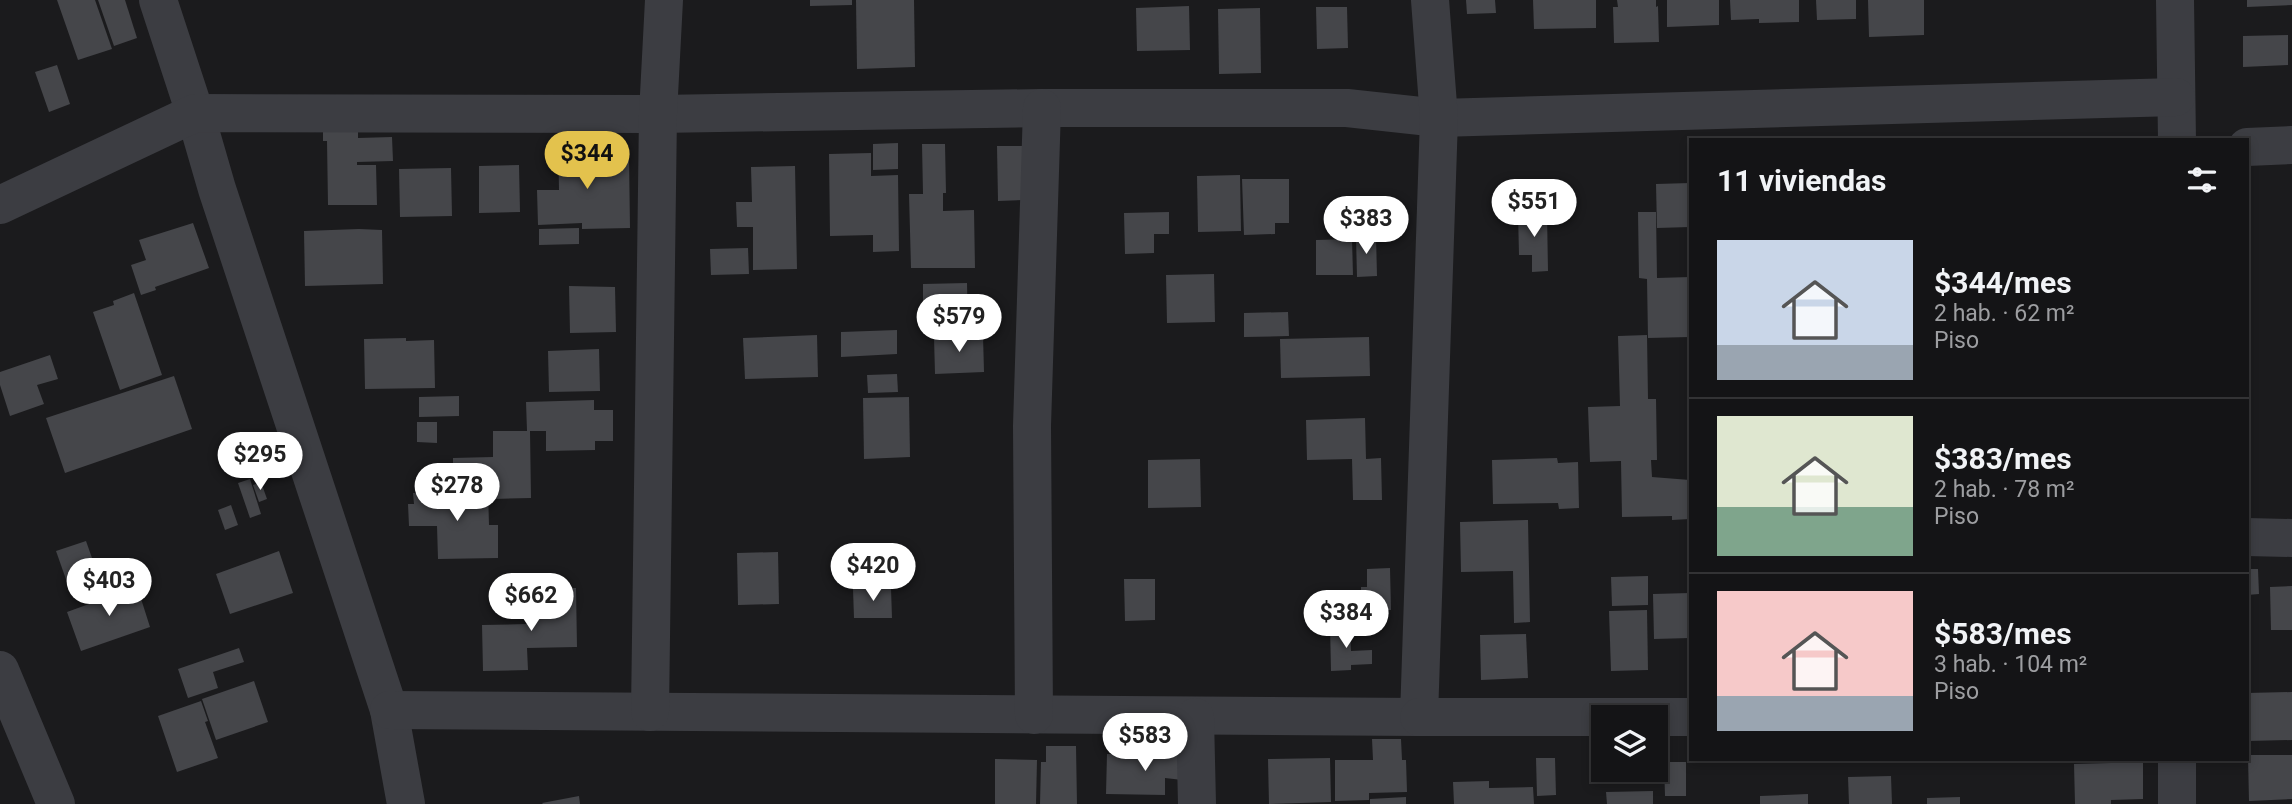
<!DOCTYPE html>
<html lang="es">
<meta charset="utf-8">
<style>
:root{--surface:#141416;--page:#212123;--text:#f1f3f6;--muted:#9d9ea1;--line:#333335;--accent:#e3c24d}
body{margin:0;font-family:Roboto,sans-serif;background:var(--page);color:var(--text);height:100vh;display:flex;flex-direction:column;font-size:26px;white-space:nowrap}
*{box-sizing:border-box;margin:0}
p{font-size:23px;color:var(--muted)}
.icon{flex:none;width:38px;height:38px;fill:none;stroke:currentColor;stroke-width:2;stroke-linecap:round;stroke-linejoin:round}
.map{position:relative;flex:1;overflow:hidden}
.panel{position:absolute;left:1689px;top:138px;width:560px;height:623px;display:flex;flex-direction:column;background:var(--surface);border-radius:0px;box-shadow:0 4px 10px #0003,0 0 0 2px var(--line)}
.panel>*{flex:none}
.controls{position:absolute;left:1591px;top:705px;display:grid;gap:14px}
.controls a{display:grid;place-items:center;width:77px;height:77px;border-radius:0px;background:var(--surface);box-shadow:0 4px 10px #0003,0 0 0 2px var(--line);font-size:35px}
.price{position:absolute;translate:-50% -60px;padding:0 16px;border-radius:24px;background:#fff;color:#222;font-size:23px;line-height:46px;filter:drop-shadow(0 2px 4px #0008)}
.price::after{content:'';position:absolute;left:50%;top:42px;width:21px;height:16px;margin-left:-10px;background:inherit;clip-path:polygon(0 0,100% 0,50% 100%)}
.price.selected{background:var(--accent);color:#111}
ul{padding:0;list-style:none}
li{display:flex;align-items:center;gap:21px;height:175px;padding:0 28px}
li+li{border-top:2px solid var(--line)}
li span{display:grid;place-items:center;flex:none;width:196px;height:140px;border-radius:0px;color:#555}
li>.icon{margin-inline-start:auto}
span .icon{width:84px;height:84px;fill:#fffc;stroke-width:1}
li b{font-size:30px}
h2{display:flex;justify-content:space-between;align-items:center;height:84px;padding:0 28px;font-size:30px}
.map>svg:first-child{display:block}
</style>
<div class="map">
<svg width="2292" height="804" viewBox="0 0 2292 804">
<rect width="100%" height="100%" fill="#1b1b1d"/>
<g fill="#45464a">
<polygon points="57,0 95,0 112,49 78,60"/>
<polygon points="98,0 125,0 137,38 114,46"/>
<polygon points="810,0 852,0 852,5 810,6"/>
<polygon points="856,0 914,0 915,67 857,69"/>
<polygon points="1466,0 1495,0 1496,13 1467,14"/>
<polygon points="1533,0 1596,0 1596,28 1534,29"/>
<polygon points="1617,0 1656,0 1656,7 1658,6 1659,42 1614,43 1613,7 1618,7"/>
<polygon points="1667,0 1719,0 1719,25 1667,27"/>
<polygon points="1730,0 1799,0 1799,22 1759,23 1759,19 1731,20"/>
<polygon points="1816,0 1856,0 1856,19 1817,20"/>
<polygon points="1868,0 1924,0 1924,35 1869,37"/>
<polygon points="2247,0 2292,0 2292,5 2247,7"/>
<polygon points="1189,6 1190,50 1137,51 1136,8"/>
<polygon points="1316,7 1347,7 1348,48 1317,49"/>
<polygon points="1260,8 1261,73 1219,74 1218,9"/>
<polygon points="2288,35 2288,65 2243,67 2243,36"/>
<polygon points="57,65 70,104 49,112 35,72"/>
<polygon points="323,125 358,125 358,138 392,137 393,161 357,162 357,165 376,165 377,205 328,205 327,141 323,141"/>
<polygon points="558,137 580,137 581,158 629,157 630,228 582,229 582,223 538,225 537,190 559,190"/>
<polygon points="898,143 898,169 873,170 873,144"/>
<polygon points="922,144 945,144 946,193 943,193 943,211 974,210 975,268 911,268 909,194 923,194"/>
<polygon points="997,146 1023,146 1024,200 998,201"/>
<polygon points="871,153 871,176 898,175 899,251 873,252 873,235 830,236 829,154"/>
<polygon points="519,165 520,212 479,213 479,166"/>
<polygon points="795,166 797,269 753,270 753,227 737,227 736,202 752,202 751,167"/>
<polygon points="451,168 452,216 400,217 399,169"/>
<polygon points="1240,175 1241,231 1198,232 1197,176"/>
<polygon points="1242,179 1289,179 1289,223 1275,223 1275,234 1244,235"/>
<polygon points="1690,183 1690,227 1657,228 1656,184"/>
<polygon points="1169,212 1169,234 1154,234 1154,253 1125,254 1124,213"/>
<polygon points="1638,212 1656,212 1657,278 1690,277 1690,337 1648,338 1647,279 1639,278"/>
<polygon points="1518,213 1547,213 1548,271 1532,272 1532,255 1519,255"/>
<polygon points="193,223 209,268 155,287 156,290 141,295 131,265 146,260 139,240"/>
<polygon points="579,228 579,244 539,245 539,229"/>
<polygon points="359,229 382,230 383,284 305,286 304,231"/>
<polygon points="1376,236 1377,276 1357,277 1356,237"/>
<polygon points="1352,239 1353,275 1316,275 1316,240"/>
<polygon points="748,248 749,274 711,275 710,249"/>
<polygon points="1214,274 1215,322 1167,323 1166,275"/>
<polygon points="967,283 968,330 938,331 938,305 923,306 923,284"/>
<polygon points="569,286 615,287 616,332 570,333"/>
<polygon points="134,293 162,375 120,390 93,312 114,305 113,301"/>
<polygon points="1288,312 1289,336 1244,337 1244,313"/>
<polygon points="897,330 897,354 841,357 841,332"/>
<polygon points="817,335 818,377 745,379 743,338"/>
<polygon points="983,335 984,372 935,374 934,337"/>
<polygon points="1647,335 1648,399 1656,399 1657,460 1651,460 1652,477 1690,480 1690,519 1672,520 1672,516 1622,517 1621,461 1590,462 1588,407 1620,406 1618,336"/>
<polygon points="1369,337 1370,376 1281,378 1280,339"/>
<polygon points="406,338 406,341 434,340 435,388 365,389 364,339"/>
<polygon points="599,349 600,391 549,392 548,351"/>
<polygon points="50,355 58,379 37,385 44,404 10,416 0,385 0,372"/>
<polygon points="897,374 898,392 868,393 867,375"/>
<polygon points="174,376 192,429 65,473 46,418"/>
<polygon points="459,396 459,416 419,417 419,397"/>
<polygon points="909,397 910,457 864,459 863,398"/>
<polygon points="594,400 594,410 613,410 613,441 595,441 595,450 546,451 546,431 530,431 531,498 494,499 493,479 453,480 453,458 493,457 493,431 527,431 526,402"/>
<polygon points="1365,418 1366,459 1381,458 1382,500 1353,500 1352,459 1307,460 1306,420"/>
<polygon points="417,422 437,422 437,443 417,442"/>
<polygon points="1557,458 1558,463 1578,462 1579,508 1559,509 1558,503 1493,504 1492,460"/>
<polygon points="1200,459 1201,507 1148,508 1148,460"/>
<polygon points="250,479 261,514 250,518 238,483"/>
<polygon points="261,482 267,499 259,502 253,485"/>
<polygon points="488,491 489,525 498,525 498,558 438,559 437,526 409,526 408,504 414,504 413,493"/>
<polygon points="231,505 238,525 225,530 218,510"/>
<polygon points="1528,520 1530,622 1514,623 1513,571 1461,572 1460,522"/>
<polygon points="86,541 98,575 68,585 56,551"/>
<polygon points="279,551 293,593 230,614 216,574"/>
<polygon points="778,552 779,604 738,605 737,553"/>
<polygon points="1390,568 1391,610 1361,611 1361,587 1367,587 1367,569"/>
<polygon points="2247,569 2258,569 2259,594 2247,595"/>
<polygon points="1648,576 1648,605 1612,606 1611,577"/>
<polygon points="1124,579 1155,579 1155,620 1125,621"/>
<polygon points="136,583 150,627 81,651 67,612 114,595 113,591"/>
<polygon points="2292,586 2292,630 2271,630 2270,587"/>
<polygon points="557,588 576,588 577,647 527,648 528,670 483,671 482,625 527,624 526,602 558,602"/>
<polygon points="891,588 892,618 854,618 853,589"/>
<polygon points="1690,593 1690,638 1654,639 1653,594"/>
<polygon points="1647,610 1648,670 1611,671 1609,611"/>
<polygon points="1350,624 1351,651 1372,650 1372,664 1351,665 1351,670 1331,671 1330,625"/>
<polygon points="1526,634 1528,678 1481,680 1480,635"/>
<polygon points="239,648 244,662 213,672 218,688 188,698 178,669"/>
<polygon points="254,681 268,722 216,740 202,699"/>
<polygon points="2292,692 2292,740 2247,741 2247,693"/>
<polygon points="201,701 208,721 205,722 218,758 177,772 158,716"/>
<polygon points="1372,739 1401,739 1402,760 1406,760 1407,792 1369,793 1369,800 1335,801 1335,760 1373,760"/>
<polygon points="1046,746 1076,746 1077,804 1040,804 1041,762 1046,762"/>
<polygon points="1107,754 1191,755 1191,781 1165,778 1165,795 1106,794"/>
<polygon points="2248,755 2292,755 2292,799 2249,801"/>
<polygon points="1330,758 1331,802 1269,804 1268,759"/>
<polygon points="1536,758 1555,758 1556,795 1537,796"/>
<polygon points="995,759 1037,760 1036,804 995,804"/>
<polygon points="1664,762 1686,762 1686,796 1665,796"/>
<polygon points="2111,763 2143,763 2143,799 2111,800 2111,804 2075,804 2074,764"/>
<polygon points="1891,776 1892,804 1849,804 1848,777"/>
<polygon points="1489,781 1489,788 1533,787 1534,804 1454,804 1453,782"/>
<polygon points="1653,791 1653,804 1607,804 1606,792"/>
<polygon points="1808,794 1808,804 1760,804 1760,796"/>
<polygon points="579,796 580,804 543,804 542,803"/>
<polygon points="1406,797 1406,804 1370,804 1370,799"/>
<polygon points="1960,797 1960,804 1927,804 1927,798"/>
</g>
<g fill="none" stroke-linecap="round" stroke-linejoin="round">
<g stroke="#3c3d42" stroke-width="38">
<polyline points="158,0 195,113 217,189 389,710 406,804"/>
<polyline points="2175,0 2177,140"/>
<polyline points="2247,147 2292,145"/>
<polyline points="0,205 195,113 658,114 1042,108 1347,108 1439,118 2176,97"/>
<polyline points="2247,537 2292,538"/>
<polyline points="0,670 56,804"/>
<polyline points="389,710 1419,717 1439,118 1430,0"/>
<polyline points="650,712 658,114 664,0"/>
<polyline points="1034,715 1032,426 1042,108"/>
<polyline points="1195,717 1197,804"/>
<polyline points="1419,717 1690,717"/>
<polyline points="2177,804 2177,760"/>
</g>
</g>
</svg>
<div class="controls">
<a><svg class="icon" aria-label="layers" viewBox="0 0 24 24"><path d="M12 4l9 5-9 5-9-5zM3 14l9 5 9-5"/></svg></a>
</div>
<b class="price selected" style="left:587px;top:191px">$344</b>
<b class="price" style="left:1534px;top:239px">$551</b>
<b class="price" style="left:1366px;top:256px">$383</b>
<b class="price" style="left:959px;top:354px">$579</b>
<b class="price" style="left:260px;top:492px">$295</b>
<b class="price" style="left:457px;top:523px">$278</b>
<b class="price" style="left:873px;top:603px">$420</b>
<b class="price" style="left:109px;top:618px">$403</b>
<b class="price" style="left:531px;top:633px">$662</b>
<b class="price" style="left:1346px;top:650px">$384</b>
<b class="price" style="left:1145px;top:773px">$583</b>
<section class="panel">
<h2>11 viviendas<svg class="icon" aria-label="filters" viewBox="0 0 24 24"><path d="M4 7h16M4 17h16"/><circle cx="9" cy="7" r="2"/><circle cx="15" cy="17" r="2"/></svg></h2>
<ul>
<li><span style="background:linear-gradient(#c9d6e8 75%,#9aa5b1 0)"><svg class="icon" aria-label="home" viewBox="0 0 24 24"><path d="M3 11l9-7 9 7M6 9v11h12V9"/></svg></span><div><b>$344/mes</b><p>2 hab. · 62 m²</p><p>Piso</p></div></li>
<li><span style="background:linear-gradient(#dfe7d0 65%,#7fa58c 0)"><svg class="icon" aria-label="home" viewBox="0 0 24 24"><path d="M3 11l9-7 9 7M6 9v11h12V9"/></svg></span><div><b>$383/mes</b><p>2 hab. · 78 m²</p><p>Piso</p></div></li>
<li><span style="background:linear-gradient(#f6c9c9 75%,#9aa5b1 0)"><svg class="icon" aria-label="home" viewBox="0 0 24 24"><path d="M3 11l9-7 9 7M6 9v11h12V9"/></svg></span><div><b>$583/mes</b><p>3 hab. · 104 m²</p><p>Piso</p></div></li>
</ul>
</section>
</div>
